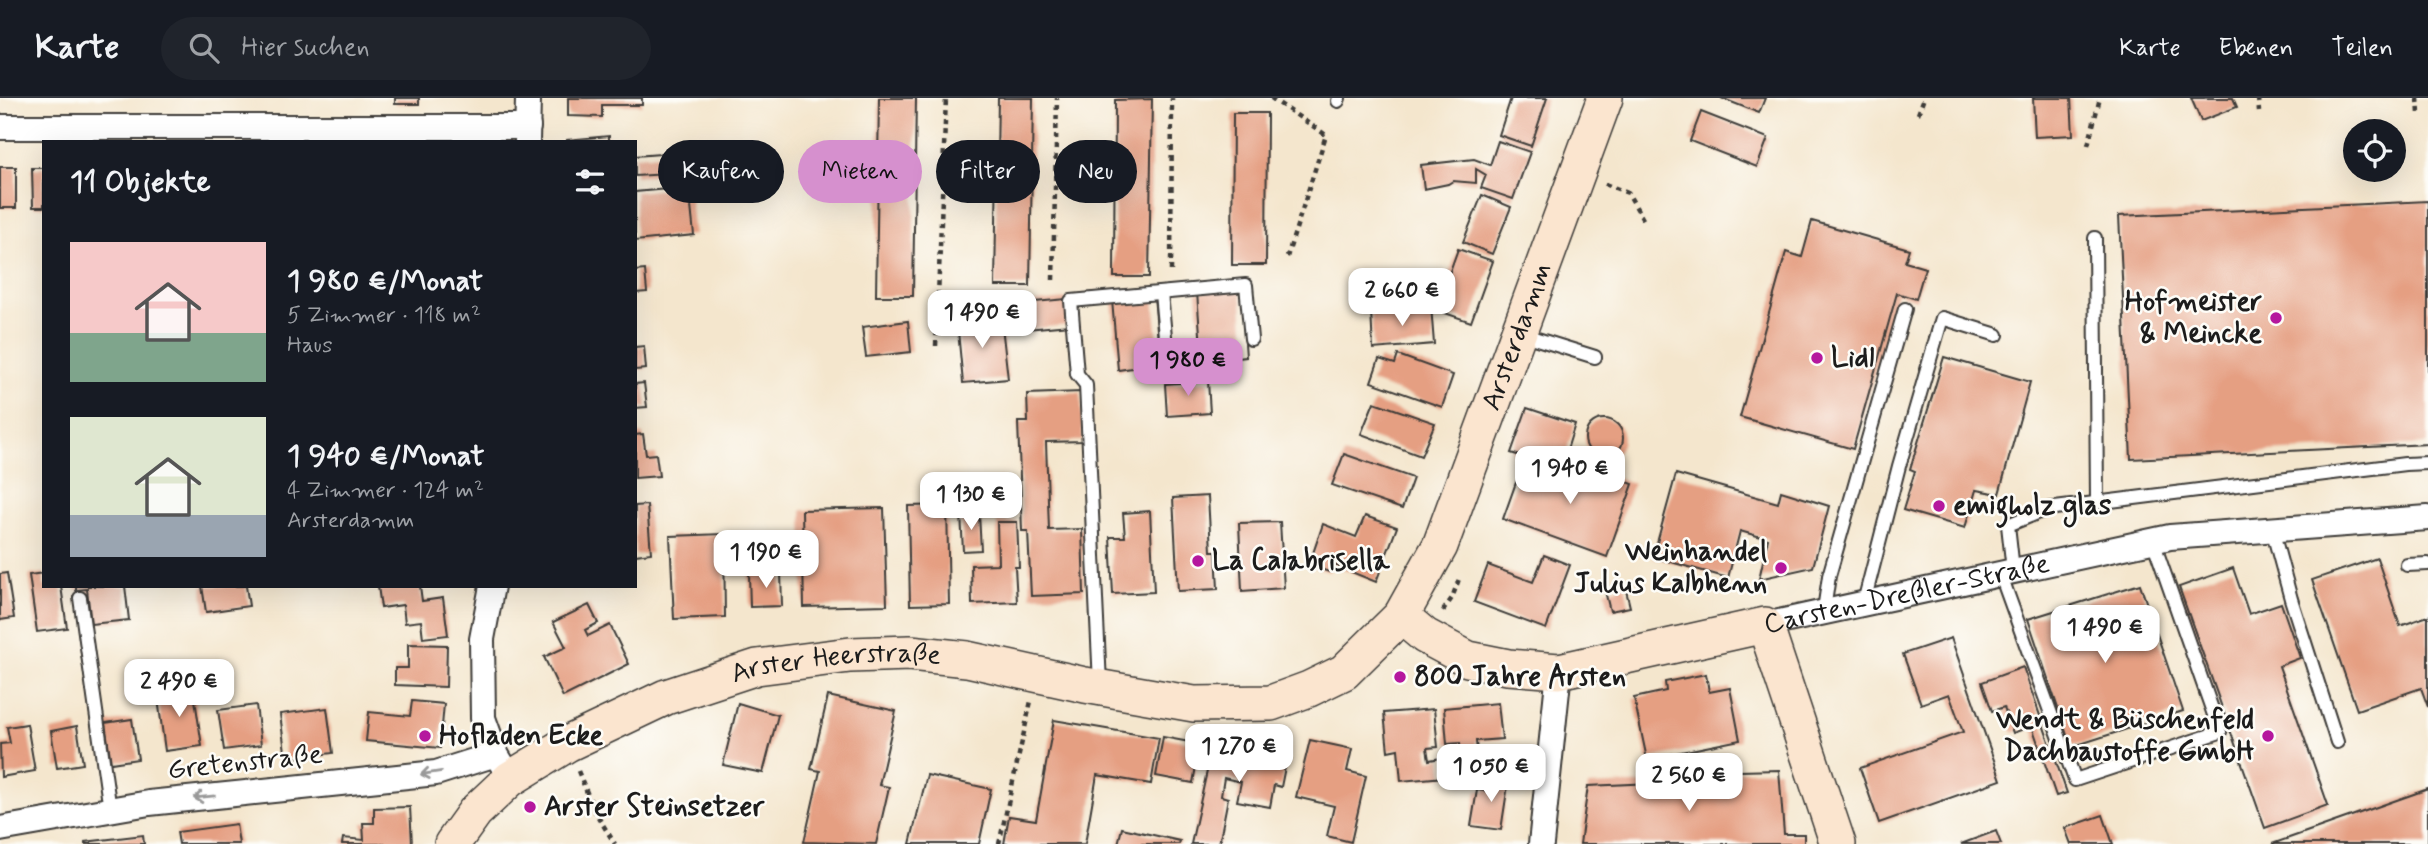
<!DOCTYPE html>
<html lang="de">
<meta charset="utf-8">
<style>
:root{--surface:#171b24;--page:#20242c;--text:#f1f3f6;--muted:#9ea1a6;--line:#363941;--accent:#d690ce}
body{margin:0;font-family:Mynerve,sans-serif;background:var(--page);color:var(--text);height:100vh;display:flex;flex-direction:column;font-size:26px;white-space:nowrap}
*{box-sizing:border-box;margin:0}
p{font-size:23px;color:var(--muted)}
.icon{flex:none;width:38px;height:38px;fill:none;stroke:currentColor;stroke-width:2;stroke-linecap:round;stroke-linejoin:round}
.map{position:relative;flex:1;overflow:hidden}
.panel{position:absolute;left:42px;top:42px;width:595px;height:448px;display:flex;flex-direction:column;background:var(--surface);border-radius:0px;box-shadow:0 7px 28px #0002}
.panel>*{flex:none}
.top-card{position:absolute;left:658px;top:42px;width:665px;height:63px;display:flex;gap:14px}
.tools{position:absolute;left:2343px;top:21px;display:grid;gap:14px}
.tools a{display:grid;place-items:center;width:63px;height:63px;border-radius:50%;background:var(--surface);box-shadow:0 7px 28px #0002;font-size:35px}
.price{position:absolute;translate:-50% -60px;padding:0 16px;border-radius:14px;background:#fff;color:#222;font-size:23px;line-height:46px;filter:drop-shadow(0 2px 4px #0008)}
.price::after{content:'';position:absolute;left:50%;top:42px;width:21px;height:16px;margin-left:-10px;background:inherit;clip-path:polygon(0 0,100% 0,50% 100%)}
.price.on{background:var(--accent);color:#111}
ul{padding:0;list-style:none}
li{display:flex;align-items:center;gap:21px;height:175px;padding:0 28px}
li span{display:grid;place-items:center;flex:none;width:196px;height:140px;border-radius:0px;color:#555}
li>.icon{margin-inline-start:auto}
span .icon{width:84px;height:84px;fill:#fffc;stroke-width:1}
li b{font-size:30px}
h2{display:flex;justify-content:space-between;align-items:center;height:84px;padding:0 28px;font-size:30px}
.tag{padding:0 24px;border-radius:32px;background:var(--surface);box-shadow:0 7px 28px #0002;font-size:24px;line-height:63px}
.tag.on{background:var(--accent);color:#111}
header{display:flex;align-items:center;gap:42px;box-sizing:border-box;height:98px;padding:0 35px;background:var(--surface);border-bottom:2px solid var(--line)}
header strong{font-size:33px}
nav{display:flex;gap:38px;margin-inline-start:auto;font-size:24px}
.search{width:490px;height:63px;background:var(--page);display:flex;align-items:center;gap:18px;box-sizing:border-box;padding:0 24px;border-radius:38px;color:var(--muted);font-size:26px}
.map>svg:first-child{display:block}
</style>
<header>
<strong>Karte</strong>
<div class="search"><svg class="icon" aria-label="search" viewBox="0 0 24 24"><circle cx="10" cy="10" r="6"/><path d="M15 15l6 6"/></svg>Hier suchen</div>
<nav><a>Karte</a><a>Ebenen</a><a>Teilen</a></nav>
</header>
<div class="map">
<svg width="2428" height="746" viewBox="0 0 2428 746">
<rect width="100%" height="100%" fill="#fdfcf7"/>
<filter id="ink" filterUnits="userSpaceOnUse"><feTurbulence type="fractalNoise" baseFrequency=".0143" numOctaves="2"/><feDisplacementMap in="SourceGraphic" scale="14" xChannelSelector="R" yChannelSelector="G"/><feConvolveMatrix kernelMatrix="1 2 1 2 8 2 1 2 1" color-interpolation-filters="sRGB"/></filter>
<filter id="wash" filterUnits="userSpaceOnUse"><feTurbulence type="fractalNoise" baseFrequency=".00686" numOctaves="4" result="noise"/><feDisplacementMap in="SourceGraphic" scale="28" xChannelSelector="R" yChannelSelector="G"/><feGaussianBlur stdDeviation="1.57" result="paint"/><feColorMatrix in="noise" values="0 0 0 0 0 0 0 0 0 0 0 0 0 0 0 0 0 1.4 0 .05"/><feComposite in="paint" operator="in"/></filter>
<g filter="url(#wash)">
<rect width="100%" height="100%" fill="#f4e6cd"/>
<g id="blocks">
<g fill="#e59f82">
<rect x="395" y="0" width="24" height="6"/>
<polygon points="568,0 642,0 642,7 602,7 602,19 568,18"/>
<polygon points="879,0 916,0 913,198 876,198"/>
<polygon points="998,0 1033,0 1030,188 995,188"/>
<polygon points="1511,0 1547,0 1531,48 1499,37"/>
<polygon points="1721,0 1765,0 1759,15"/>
<polygon points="2033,0 2071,0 2073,37 2035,39"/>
<polygon points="2191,0 2233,0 2237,9 2201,23"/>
<polygon points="1152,1 1149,179 1114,179 1115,2"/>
<polygon points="1701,14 1768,40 1757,69 1690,43"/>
<polygon points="1233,15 1267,15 1266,167 1232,167"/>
<polygon points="609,38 609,44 567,44 567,42"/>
<polygon points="1498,43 1530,54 1513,101 1481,90 1486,77 1476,71 1476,85 1453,83 1448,86 1424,91 1421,67 1474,61 1490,67"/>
<polygon points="700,53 702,79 668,81 668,76 635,78 635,58"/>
<rect x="0" y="69" width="16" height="41"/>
<polygon points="32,70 44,70 44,109 33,109"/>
<polygon points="689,89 694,137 635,143 635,94"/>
<polygon points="1482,97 1511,109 1492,156 1463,144"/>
<polygon points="2428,103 2428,346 2131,361 2119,118"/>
<polygon points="1812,123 1909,151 1905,164 1925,170 1916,201 1897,195 1853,351 1740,319 1786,154 1802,159"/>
<polygon points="1458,151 1493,163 1471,224 1436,212"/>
<polygon points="645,172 647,194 635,195 635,173"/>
<polygon points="1241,190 1246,259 1202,264 1197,194"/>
<polygon points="1154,198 1160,266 1118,272 1112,202"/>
<polygon points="1066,201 1069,227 1016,232 1014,206"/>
<polygon points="1431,208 1434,246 1373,251 1371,213"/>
<polygon points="1001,219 1008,281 963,285 957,223"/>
<polygon points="908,223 911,254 866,259 862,229"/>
<polygon points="644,248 646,271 635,272 635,249"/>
<polygon points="1398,257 1453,277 1442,309 1371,284 1379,261 1395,266"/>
<polygon points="1944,259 2030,284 1999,396 1976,392 1965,430 1903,412 1915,373 1910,371"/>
<polygon points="1208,283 1210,315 1167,318 1165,286"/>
<polygon points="644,285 647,309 635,310 635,286"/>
<polygon points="1081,294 1083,343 1046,344 1049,432 1082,431 1084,496 1031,498 1028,433 1022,433 1018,324 1028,324 1027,296"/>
<polygon points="1374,304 1435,325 1421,358 1361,336"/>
<polygon points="1527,310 1575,326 1561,371 1511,355"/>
<circle cx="1604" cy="340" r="19"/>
<polygon points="643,336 646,357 656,356 659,378 635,380 635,337"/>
<polygon points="1344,356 1413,380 1402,411 1332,387"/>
<polygon points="1524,362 1564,377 1562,381 1575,386 1582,367 1633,386 1607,459 1503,421"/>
<polygon points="1676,376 1778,405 1781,393 1829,408 1813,469 1759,481 1768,441 1740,433 1728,480 1653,459"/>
<polygon points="1208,398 1211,453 1216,453 1218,491 1178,493 1173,400"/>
<polygon points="647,407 651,455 635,457 635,408"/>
<polygon points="947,407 949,506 910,507 908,408"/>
<polygon points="884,410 887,507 804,509 802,412"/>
<polygon points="1150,413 1154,494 1113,496 1110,439 1125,439 1123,415"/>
<polygon points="961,416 979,416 981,452 963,453"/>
<polygon points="1365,418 1397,429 1376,484 1332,466 1329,474 1309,467 1323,426 1356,439"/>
<polygon points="997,424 1017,424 1019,469 1015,469 1017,504 972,506 971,467 998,466"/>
<polygon points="1280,424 1284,490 1242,493 1239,425"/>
<polygon points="724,436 725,519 674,521 670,438"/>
<polygon points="1544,457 1570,467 1546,531 1474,504 1488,467 1533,484"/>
<polygon points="2377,460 2400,528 2428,518 2428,609 2421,590 2357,612 2312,482"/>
<polygon points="2233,470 2249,516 2281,505 2300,560 2279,568 2328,707 2265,730 2179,489"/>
<polygon points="781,474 782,508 750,509 749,475"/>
<polygon points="7,475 14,520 0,522 0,476"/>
<polygon points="44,475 44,488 61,488 67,530 37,534 29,477"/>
<polygon points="2140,486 2183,613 2071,649 2028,521"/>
<polygon points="76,488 125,488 129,522 91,526 87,491 76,492"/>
<polygon points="202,488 246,488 249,508 206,514"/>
<polygon points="378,488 420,488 422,503 443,500 448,537 423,540 421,523 405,525 403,507 381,510"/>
<polygon points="1625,488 1630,509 1610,513 1605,493"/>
<polygon points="589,507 598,525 585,532 588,538 610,527 629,566 563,599 544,559 566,549 553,524"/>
<polygon points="1951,540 2001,682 1879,725 1860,670 1963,634 1949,596 1921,606 1903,556"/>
<polygon points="408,546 447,547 446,589 395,587 395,570 408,570"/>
<polygon points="2023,569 2067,695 2056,698 2032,628 2013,635 2004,609 1992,613 1982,584"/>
<polygon points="1706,576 1709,594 1730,590 1740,642 1647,661 1634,600 1666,593 1665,584"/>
<polygon points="193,588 202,648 165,653 157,593"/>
<polygon points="828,598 896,613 879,687 889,689 876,746 804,744 820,673 811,671"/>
<polygon points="412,603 444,606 440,650 366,643 369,614 410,618"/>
<polygon points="738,605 778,617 763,675 723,667"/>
<polygon points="1498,605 1502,641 1476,643 1480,685 1463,686 1460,645 1447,646 1444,610"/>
<polygon points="256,607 261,647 224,652 218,612"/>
<polygon points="327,610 333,655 286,661 280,616"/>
<polygon points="1434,611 1438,649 1427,650 1429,662 1442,660 1444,679 1401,683 1398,651 1388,653 1384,615"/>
<polygon points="132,621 138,661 111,665 105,625"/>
<polygon points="1054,622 1159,640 1151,686 1097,677 1085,746 1004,746 1009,718 1036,722"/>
<polygon points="27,626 35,673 1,679 0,646 10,645 7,629"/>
<polygon points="77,628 83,666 57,670 51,633"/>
<polygon points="1163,639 1200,646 1193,685 1156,678"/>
<polygon points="1238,639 1289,649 1281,689 1274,687 1270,709 1237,703 1241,684 1224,680 1221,698 1228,700 1219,746 1191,746 1211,655 1234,660"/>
<polygon points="1310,642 1352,651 1347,673 1366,678 1351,744 1327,738 1334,708 1296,699"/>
<polygon points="1779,672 1784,736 1804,736 1804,746 1580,746 1588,688 1739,681 1739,673"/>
<polygon points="927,677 991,691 979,746 910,746"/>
<polygon points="1488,677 1509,680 1501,732 1471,728 1477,692 1486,693"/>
<polygon points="2428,691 2428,746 2272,746"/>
<polygon points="410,709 412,746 342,746 343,740 364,742 363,725 374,725 374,710"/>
<polygon points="2103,717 2113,746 2071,746 2065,730"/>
<polygon points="236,726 239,746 179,746 177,734"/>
<polygon points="1122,730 1180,743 1179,746 1118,746"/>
<polygon points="1996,733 2001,746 1961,746"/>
<polygon points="143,737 144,746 85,746 85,744"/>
</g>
</g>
</g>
<g filter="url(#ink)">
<use href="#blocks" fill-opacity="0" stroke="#3c3a37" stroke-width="2"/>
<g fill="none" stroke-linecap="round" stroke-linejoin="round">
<g stroke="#3c3a37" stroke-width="16">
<g id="lane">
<polyline points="1338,3 1339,0"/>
<polyline points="2095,140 2097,404"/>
<polyline points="1161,195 1167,260"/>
<polyline points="1521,236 1595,259"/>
<polyline points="2272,431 2291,501 2337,644"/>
<polyline points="2407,467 2428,466"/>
<polyline points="2013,472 2008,427 2047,411 2405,366 2428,365"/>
<polyline points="2000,475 2075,682 2220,634 2153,443"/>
<polyline points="80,500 110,712"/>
<polyline points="1864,504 1899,368 1942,220 1997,237"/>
<polyline points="1824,512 1829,478 1905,211"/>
<polyline points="1100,586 1086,287 1077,276 1071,203 1246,187 1251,241"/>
</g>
</g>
<g stroke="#3c3a37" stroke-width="28">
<g id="street">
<polyline points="0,29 528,29"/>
<polyline points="527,44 528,0"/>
<polyline points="492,488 482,541 483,620 496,656 505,671"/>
<path id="s1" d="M1765 527 2170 439 2428 420"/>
<polyline points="0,731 149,705 436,675 496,656"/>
<polyline points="1541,746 1559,573"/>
</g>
</g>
<g stroke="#3c3a37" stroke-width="38">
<g id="secondary">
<polyline points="1401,518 1425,538 1468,561 1508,569 1559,573 1765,527 1838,746"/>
<path id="s2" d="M452 746 475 714 510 681 567 646 666 599 757 569 850 557 910 555 967 561 1085 587 1194 606 1271 605 1309 591 1344 574 1401 518 1440 448 1605 0"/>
</g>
</g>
<g stroke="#3c3a37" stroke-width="4.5" stroke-dasharray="5 5" stroke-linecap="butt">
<polyline points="1271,0 1326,37 1287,159"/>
<polyline points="2258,0 2259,14"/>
<polyline points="2418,0 2419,16"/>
<polyline points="1918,16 1924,0"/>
<polyline points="2088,47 2100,0"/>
<polyline points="1605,86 1628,95 1644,123"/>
<polyline points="1171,173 1172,0"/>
<polyline points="1053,182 1057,0"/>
<polyline points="936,248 946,0"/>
<polyline points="1443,513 1452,500 1459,481"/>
<polyline points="578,673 595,714 615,746"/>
<polyline points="999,746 1031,603"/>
</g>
<use href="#lane" stroke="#fff" stroke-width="12"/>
<use href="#street" stroke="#fff" stroke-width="24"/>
<use href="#secondary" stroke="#fbe5cf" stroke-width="35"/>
</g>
<defs><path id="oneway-shaft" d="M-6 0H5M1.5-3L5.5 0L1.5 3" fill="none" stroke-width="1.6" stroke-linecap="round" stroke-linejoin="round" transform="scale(1.75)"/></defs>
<g stroke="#999">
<use href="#oneway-shaft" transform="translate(431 675) rotate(171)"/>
<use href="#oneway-shaft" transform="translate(204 699) rotate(174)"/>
</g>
</g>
<g fill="#b5179e" stroke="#fdfcf7" stroke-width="2.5">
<circle cx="2276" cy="220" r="7"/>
<circle cx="1817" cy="260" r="7"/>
<circle cx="1939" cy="408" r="7"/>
<circle cx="1198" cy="463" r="7"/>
<circle cx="1781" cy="470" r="7"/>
<circle cx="1400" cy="579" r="7"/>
<circle cx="425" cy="638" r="7"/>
<circle cx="2268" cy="638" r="7"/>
<circle cx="530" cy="709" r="7"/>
</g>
<g text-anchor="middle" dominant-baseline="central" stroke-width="5" stroke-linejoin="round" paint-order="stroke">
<g font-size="28" font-weight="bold" fill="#1c1c1c" stroke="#fdfcf7" text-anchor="start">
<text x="2262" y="204" text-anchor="end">Hofmeister<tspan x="2262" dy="32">&amp; Meincke</tspan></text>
<text x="1831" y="260">Lidl</text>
<text x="1953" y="408">emigholz glas</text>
<text x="1767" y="454" text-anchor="end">Weinhandel<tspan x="1767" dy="32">Julius Kalbhenn</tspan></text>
<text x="1212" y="463">La Calabrisella</text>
<text x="1414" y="579">800 Jahre Arsten</text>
<text x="2254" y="622" text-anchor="end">Wendt &amp; Büschenfeld<tspan x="2254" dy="32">Dachbaustoffe GmbH</tspan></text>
<text x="439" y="638">Hofladen Ecke</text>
<text x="544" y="709">Arster Steinsetzer</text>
</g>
<g font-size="28" fill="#1c1c1c" stroke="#fdfcf7">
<text stroke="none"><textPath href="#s2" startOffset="1342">Arsterdamm</textPath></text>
<text stroke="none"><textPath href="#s1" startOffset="145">Carsten-Dreßler-Straße</textPath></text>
<text stroke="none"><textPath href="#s2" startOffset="439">Arster Heerstraße</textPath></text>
<text transform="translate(245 665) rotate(-6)">Gretenstraße</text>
</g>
</g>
</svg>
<div class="tools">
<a><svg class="icon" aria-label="locate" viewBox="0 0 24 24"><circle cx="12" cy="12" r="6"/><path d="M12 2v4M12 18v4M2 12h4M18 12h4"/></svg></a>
</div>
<b class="price" style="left:1402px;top:230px">2 660 €</b>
<b class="price" style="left:982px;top:252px">1 490 €</b>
<b class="price on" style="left:1188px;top:300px">1 980 €</b>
<b class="price" style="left:1570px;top:408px">1 940 €</b>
<b class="price" style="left:971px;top:434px">1 130 €</b>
<b class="price" style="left:766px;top:492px">1 190 €</b>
<b class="price" style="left:2105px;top:567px">1 490 €</b>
<b class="price" style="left:179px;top:621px">2 490 €</b>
<b class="price" style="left:1239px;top:686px">1 270 €</b>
<b class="price" style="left:1491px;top:706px">1 050 €</b>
<b class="price" style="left:1689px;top:715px">2 560 €</b>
<div class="top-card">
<a class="tag">Kaufen</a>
<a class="tag on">Mieten</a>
<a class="tag">Filter</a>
<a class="tag">Neu</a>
</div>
<section class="panel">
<h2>11 Objekte<svg class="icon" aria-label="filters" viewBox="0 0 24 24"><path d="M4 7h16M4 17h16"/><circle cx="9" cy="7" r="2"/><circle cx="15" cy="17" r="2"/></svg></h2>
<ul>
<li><span style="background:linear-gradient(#f6c9c9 65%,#7fa58c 0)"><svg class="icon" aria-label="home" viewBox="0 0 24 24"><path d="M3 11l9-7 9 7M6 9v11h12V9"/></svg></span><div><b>1 980 €/Monat</b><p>5 Zimmer · 118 m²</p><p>Haus</p></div></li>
<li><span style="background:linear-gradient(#dfe7d0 70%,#9aa5b1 0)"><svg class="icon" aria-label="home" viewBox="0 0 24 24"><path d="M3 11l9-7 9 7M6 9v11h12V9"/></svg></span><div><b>1 940 €/Monat</b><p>4 Zimmer · 124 m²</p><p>Arsterdamm</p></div></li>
</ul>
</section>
</div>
